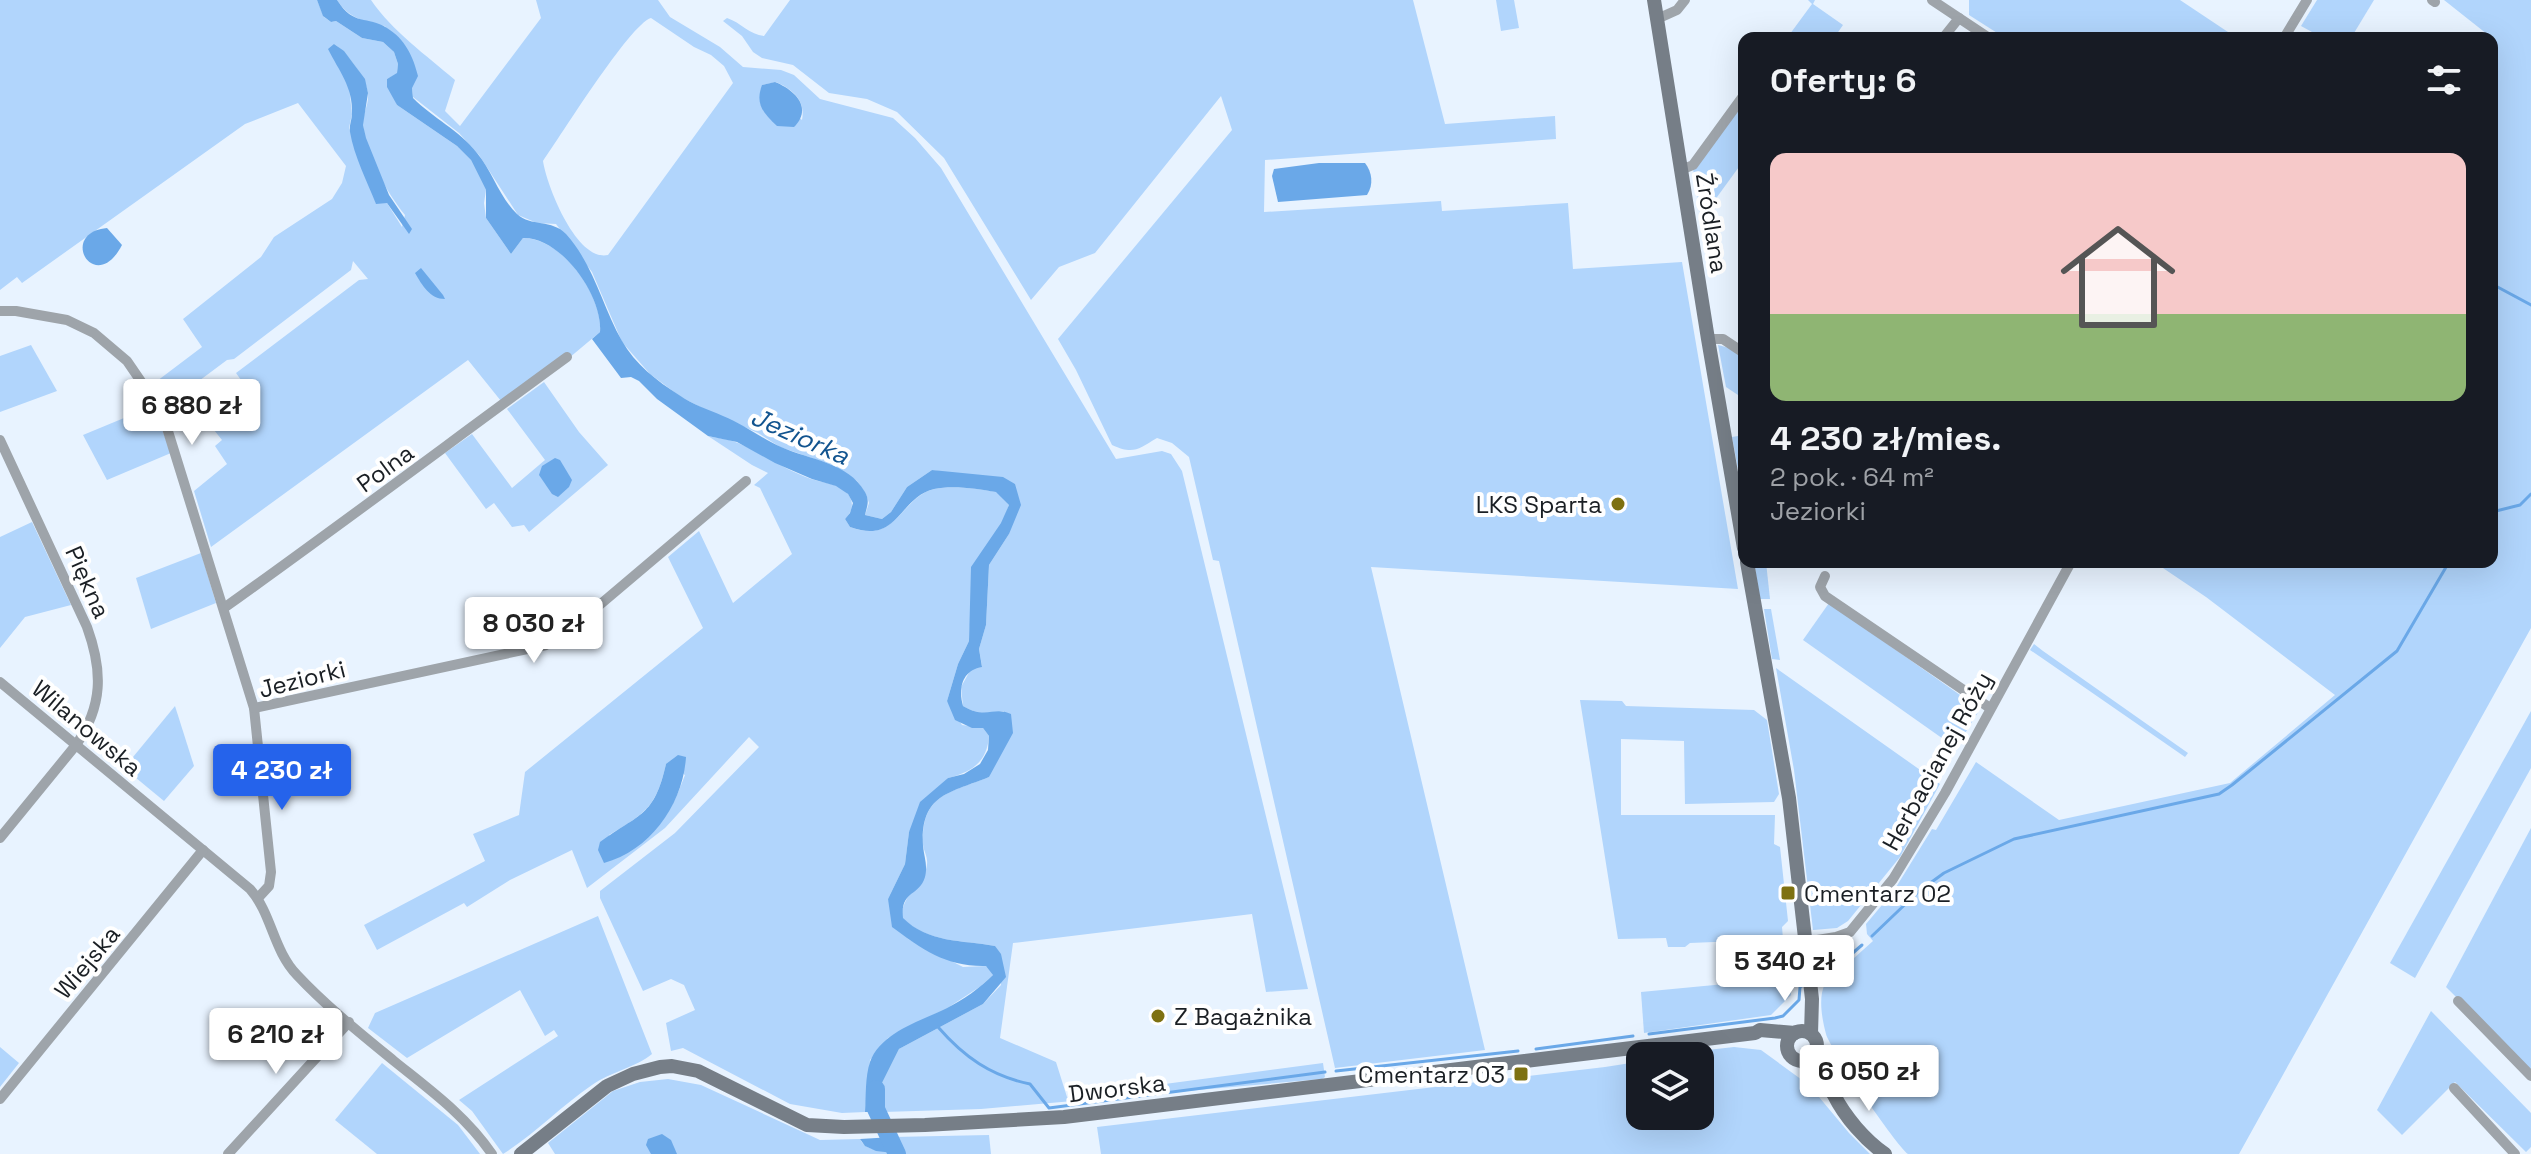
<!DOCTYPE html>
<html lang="pl">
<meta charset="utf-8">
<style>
:root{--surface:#171b24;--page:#20242c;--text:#f1f3f6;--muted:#9ea1a6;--accent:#2563eb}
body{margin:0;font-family:"Space Grotesk",sans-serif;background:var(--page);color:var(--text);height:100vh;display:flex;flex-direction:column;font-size:30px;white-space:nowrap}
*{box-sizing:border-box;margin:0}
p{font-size:26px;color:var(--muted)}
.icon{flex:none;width:44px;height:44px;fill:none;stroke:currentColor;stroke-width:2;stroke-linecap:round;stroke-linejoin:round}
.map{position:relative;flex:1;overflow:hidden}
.drawer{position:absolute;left:1738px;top:32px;width:760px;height:536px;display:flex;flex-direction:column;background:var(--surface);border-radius:16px;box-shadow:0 8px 32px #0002}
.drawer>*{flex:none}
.tools{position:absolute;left:1626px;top:1042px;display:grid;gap:16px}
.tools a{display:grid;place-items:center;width:88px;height:88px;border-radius:16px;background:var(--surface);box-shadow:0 8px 32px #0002;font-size:40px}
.price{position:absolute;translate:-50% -68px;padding:0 18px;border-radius:8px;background:#fff;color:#222;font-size:26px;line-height:52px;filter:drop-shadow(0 2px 4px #0008)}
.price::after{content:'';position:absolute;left:50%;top:48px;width:24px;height:18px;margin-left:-12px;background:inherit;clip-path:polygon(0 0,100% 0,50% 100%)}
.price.selected{background:var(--accent);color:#fff}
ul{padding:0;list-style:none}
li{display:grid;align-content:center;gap:16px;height:424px;padding:0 32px}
li span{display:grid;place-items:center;height:248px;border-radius:16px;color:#555}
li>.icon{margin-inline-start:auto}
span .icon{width:144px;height:144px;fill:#fffc;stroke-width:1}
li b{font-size:34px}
h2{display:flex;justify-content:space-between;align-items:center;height:96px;padding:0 32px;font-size:34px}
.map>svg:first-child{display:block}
</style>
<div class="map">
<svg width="2531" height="1154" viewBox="0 0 2531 1154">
<rect width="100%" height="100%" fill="#e8f3ff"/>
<g fill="#b1d5fc" fill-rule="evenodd">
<path d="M0 0H317L324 17 331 22 336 21 362 38 383 42 394 52 398 64 397 74 387 79 397 105 457 146 471 160 486 190 484 203 486 218 511 254 523 238C563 238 603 296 600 332L569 358 501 401 468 360 211 547 194 491 227 464 215 446 222 440 210 425 251 394 236 373 359 280 368 279 353 261 351 270 234 359 227 360 164 407 153 384 202 347 183 319 261 257 274 237 332 199 342 183 346 166 298 103 245 124 22 283 17 277 0 290ZM334 44C347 53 367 78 368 94 369 105 362 115 363 125 366 155 387 193 405 215L402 227 387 203H376L349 128 352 114 349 87Z"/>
<path d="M337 0H371C392 31 426 55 455 80L445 111 460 126 541 18 536 0H658L670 17 720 47 743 67 781 70 794 75 820 99 893 118 915 138 941 168 1116 459 1162 451 1171 454 1182 471 1308 989 1266 992 1252 914 1013 943 1000 1038 1056 1062 1067 1097 1323 1063 1325 1077 1322 1079 981 1109 883 1112 882 1083 899 1049 983 1004 1001 985 995 946C962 940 928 943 902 918 901 892 925 888 927 864 928 858 924 851 923 845 921 794 949 793 989 777L1004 711C988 714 978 715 963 706L961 687 971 669 982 666 979 649 986 625 989 565 1009 534 1015 484 932 470 907 487 891 512 882 519 865 515 869 503 866 494 857 481 835 466 780 447 758 433 708 411 681 397 650 374 622 342 592 272 556 224 537 223 518 215 479 155 459 133 413 97 412 88 385 26C365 22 348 18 337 0ZM651 18 694 47 711 55 724 66 733 83 608 255C577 262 547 187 543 161 560 137 630 24 651 18ZM776 82C792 89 806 100 802 120L762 85Z"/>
<path d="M790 0H1413L1445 124 1555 116 1556 139 1265 160 1264 212 1441 201 1442 211 1568 203 1573 269 1682 262 1738 589 1371 567 1485 1050 1335 1068 1219 561 1213 560 1189 457 1172 443 1157 438C1138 449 1134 455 1112 445L1076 370 1058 339 1232 130 1221 96 1095 253 1059 267 1031 300 944 158 897 112 867 99 829 93 793 65 762 58 753 52 742 36 723 21 727 18C740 22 750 35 764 36Z"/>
<polygon points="1496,0 1514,0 1519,28 1501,31"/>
<polygon points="1808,0 1815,0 1813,4 1843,25 1834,38 1787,38 1812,4"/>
<polygon points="1969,0 2180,0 2237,38 2005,38 1969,15"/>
<polygon points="2317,0 2374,0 2351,38 2323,38 2301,26"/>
<path d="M2444 0H2531V628L2239 1154H1908C1896 1145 1829 1047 1826 1034 1822 1019 1818 997 1825 984L1873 941 1867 934 1866 924 1893 892 1932 829 1936 830 1976 762 2059 820 2230 783 2335 695 2206 597 2154 562H2492V38Z"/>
<polygon points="1744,101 1744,160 1701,219 1693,169"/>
<polygon points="31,345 57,391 0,412 0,356"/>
<polygon points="1718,345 1733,349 1744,357 1744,399 1726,387"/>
<polygon points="544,382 579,432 608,465 529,532 524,525 512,527 494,503 486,509 445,453 472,434 512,488 545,460 507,409"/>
<polygon points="153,406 171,453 107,480 83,435"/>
<path d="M708 436C717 438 729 439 738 443 763 454 785 470 811 479 823 483 837 483 846 492 855 501 853 511 845 519L850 527C897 545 901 497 934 489 954 485 977 489 997 492L1009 505 971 607 969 641 958 664 947 701 962 725 983 728 989 736C987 762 972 772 948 778L909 832 905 864 888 899 908 939 963 967 986 966 991 969 993 975 981 986 949 1007 888 1038 870 1060 865 1112 842 1113 790 1104 683 1048 671 1051 666 1023 695 1010 684 985 671 979 643 991 600 898V891L675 833 759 747 749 737 665 828 587 888 572 850 510 880 467 907 464 903 377 950 364 925 485 861 473 834 519 815 525 772 703 628 668 557 699 531 733 603 792 554 760 488 754 485 768 473 752 465ZM666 764 685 775C667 823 655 835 612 860L609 835C646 813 656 807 666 764Z"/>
<polygon points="1738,436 1744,440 1744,489 1741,485 1732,437"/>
<polygon points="32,522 71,605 25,617 0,648 0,537"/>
<polygon points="201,553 216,603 151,629 136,578"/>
<polygon points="1754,562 1766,562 1770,599 1760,599"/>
<polygon points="1829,603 1980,709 1956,748 1803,640"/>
<polygon points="1764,609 1771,609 1780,660 1772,659"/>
<polygon points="2034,644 2043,651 2188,753 2185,757 2039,656 2030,650"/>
<polygon points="1776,668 1940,784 1900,857 1848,921 1837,928 1813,930 1794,770"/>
<polygon points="1580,700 1622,701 1626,706 1754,710 1767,720 1779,794 1774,802 1685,804 1684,741 1621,739 1621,815 1775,815 1774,844 1780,847 1788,921 1782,927 1783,939 1690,943 1685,947 1668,947 1666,938 1618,939"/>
<polygon points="175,706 194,766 164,801 124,768"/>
<polygon points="2531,711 2531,768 2415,978 2390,963"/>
<polygon points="2531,828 2531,1071 2446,987"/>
<path d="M598 916 652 1054C637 1067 610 1072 592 1085 561 1106 535 1134 503 1154L472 1111 459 1100 558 1036 554 1030 545 1036 520 990 407 1058 368 1028 375 1013Z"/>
<polygon points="1789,978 1791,995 1771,1015 1644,1033 1641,992"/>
<polygon points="2431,1011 2531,1113 2531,1147 2526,1152 2455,1082 2402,1135 2377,1110"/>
<polygon points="0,1047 19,1063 0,1087"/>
<polygon points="1734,1047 1761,1050 1809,1085 1849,1133 1870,1154 1101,1154 1097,1127 1605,1067 1637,1062 1637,1058 1640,1058 1640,1116 1700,1116 1700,1056 1655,1056"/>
<polygon points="382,1063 458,1125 480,1154 377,1154 335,1120"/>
<path d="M668 1079 701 1085 820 1140 860 1139C867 1153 880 1147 890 1154H555L548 1143 613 1091 640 1082Z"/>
<polygon points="989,1135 991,1154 902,1154 893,1137"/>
</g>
<g fill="#6aa8e8">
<path d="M317 0H337C354 27 367 15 387 28 405 39 413 56 418 76L412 88 413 98C433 118 459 130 477 153 492 171 500 198 517 214 531 227 552 219 566 234 594 265 602 306 622 341 635 364 657 381 679 395 693 405 708 409 723 416 743 424 761 438 781 447 810 460 848 462 865 492 870 501 867 506 865 515L882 519 891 512 907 487 932 470 1003 477 1015 484 1021 505 1009 534 989 565 986 625 979 649 982 667C962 670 958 689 963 706 987 720 993 706 1011 714L1013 733 989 777C950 793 920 794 923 846 924 857 928 865 925 877 919 897 900 890 903 918 928 943 962 940 995 946L1001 954 1006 977 983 1004 899 1049 882 1083 883 1112H865C866 1096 865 1077 870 1062 881 1032 921 1021 947 1008 963 1000 980 988 993 975L986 966C947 967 923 950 892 927L888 899 905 864 909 832 920 802 948 778 964 774 980 764 988 750 989 736 983 728H972L955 720 947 701 958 664 969 641 971 567 1001 523 1009 505 996 492C977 489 954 485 934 489 898 498 899 545 850 527L845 519 850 513 853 503 848 494 836 486 812 479 775 463 737 442 708 436 657 399 639 381 631 377 621 378 592 339 600 332C603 297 562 237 523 238L511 254 486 218V190L471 160 457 146 397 105 387 87V79L397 73 398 64 394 52 383 42 362 38 336 21 331 22 323 16Z"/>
<path d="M334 44 344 51 365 79 368 93 363 125 366 138 389 195 412 229 409 234 387 203 376 204C367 181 354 156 350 132 349 125 352 120 352 113 353 87 339 71 328 49Z"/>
<path d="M775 82C795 90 813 108 794 127L777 126C763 113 755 104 762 85Z"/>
<path d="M1319 163H1365C1372 172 1374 184 1367 195L1278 202 1272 176 1274 169Z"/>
<path d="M107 228 122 245C95 297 57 233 107 228Z"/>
<path d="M421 268 443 295 445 299C430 299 422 285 415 273Z"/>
<polygon points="555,458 560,460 572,480 569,487 558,497 552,494 539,475 542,466"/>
<path d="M678 755 686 757C683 804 651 850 604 863L598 850 600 842C640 813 654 817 666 764Z"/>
<polygon points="662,1134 671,1140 677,1154 651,1154 646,1145 648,1139"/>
<polygon points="893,1137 902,1154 876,1151 865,1146 860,1139"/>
</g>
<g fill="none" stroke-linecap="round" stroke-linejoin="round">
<g stroke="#6aa8e8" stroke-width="3">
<polyline points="2492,284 2531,305"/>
<polyline points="2492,512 2520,505 2531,494"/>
<polyline points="1872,936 1918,892 1944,873 2014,839 2219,794 2232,785 2397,651 2449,562"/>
<polyline points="1818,983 1862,945"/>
<path d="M938 1027C964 1057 991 1076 1030 1084L1049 1108 1325 1072"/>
<polyline points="1649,1034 1775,1018 1783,1016 1799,1000 1800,987 1802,986"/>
<polyline points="1536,1049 1633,1036"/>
<polyline points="1336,1071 1518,1051"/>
</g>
<polyline stroke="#6aa8e8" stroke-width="18" points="876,1089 876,1109 897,1154"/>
<g stroke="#9ea4aa" stroke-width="10">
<polyline points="1932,0 1989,38"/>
<polyline points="2432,0 2435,2"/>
<polyline points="1657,19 1677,10 1685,0"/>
<polyline points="1943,38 1959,18"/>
<polyline points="2284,38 2307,0"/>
<polyline points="1681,170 1693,165 1744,95"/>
<polyline points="0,311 16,311 67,320 94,333 127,361 162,412 254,708 271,872 269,886 258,898"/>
<polyline points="1708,339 1723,339 1744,353"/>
<path d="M0 440 87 627C103 671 103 706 76 745L0 838"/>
<polyline points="1825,576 1820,587 1825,596 1990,708"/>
<path d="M224 608C339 526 452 441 567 357"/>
<path d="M0 682 250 889C272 914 273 950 297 975 326 1006 361 1034 394 1061 430 1090 465 1115 492 1154"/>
<polyline points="254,708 546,645 583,619 746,481"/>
<polyline points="1805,942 1836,937 1850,932 1893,879 1945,793 2071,562"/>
<polyline points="2458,1001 2531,1076"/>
<polyline points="2454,1088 2515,1154"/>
<polyline points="0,1099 203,850"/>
<polyline points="228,1154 349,1022"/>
</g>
<g stroke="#767e87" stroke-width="14">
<polyline points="1654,0 1708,339 1744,548"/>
<polyline points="1747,562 1789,798 1812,999 1811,1034"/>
<circle cx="1802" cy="1046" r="15"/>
<path d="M1814 1053C1823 1067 1827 1081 1834 1095 1845 1117 1865 1140 1885 1154"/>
<polyline points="1803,1061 1822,1086 1832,1092"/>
<polyline points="521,1154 607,1086 633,1074 660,1067 672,1066 698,1071 807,1125 844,1127 925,1125 1064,1117 1755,1033 1760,1030 1795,1033"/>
</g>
</g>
<g fill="#7e7111" stroke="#fff" stroke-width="3">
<circle cx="1618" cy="504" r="8"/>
<rect x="1780" y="885" width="16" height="16" rx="4"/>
<circle cx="1158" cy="1016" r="8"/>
<rect x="1513" y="1066" width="16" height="16" rx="4"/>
</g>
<g text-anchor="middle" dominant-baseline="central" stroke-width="8" stroke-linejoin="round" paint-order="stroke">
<g font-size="24" fill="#1a1f24" stroke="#fff">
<text transform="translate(1712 223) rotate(81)">Źródlana</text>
<text transform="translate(385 468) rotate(-36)">Polna</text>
<text transform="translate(88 582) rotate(66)">Piękna</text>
<text transform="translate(302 679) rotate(-14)">Jeziorki</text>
<text transform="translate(87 728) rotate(40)">Wilanowska</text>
<text transform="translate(1937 761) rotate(-61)">Herbacianej Róży</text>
<text transform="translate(87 962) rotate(-50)">Wiejska</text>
<text transform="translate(1117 1088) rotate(-7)">Dworska</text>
</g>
<g font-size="24" fill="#1a1f24" stroke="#fff" text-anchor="end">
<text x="1602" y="504">LKS Sparta</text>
<text x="1804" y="893" text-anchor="start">Cmentarz 02</text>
<text x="1174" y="1016" text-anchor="start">Z Bagażnika</text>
<text x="1505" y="1074">Cmentarz 03</text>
</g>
<g font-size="26" font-style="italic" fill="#12548f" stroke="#fff">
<text transform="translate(800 436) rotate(24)">Jeziorka</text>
</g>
</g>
</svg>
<div class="tools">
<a><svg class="icon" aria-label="layers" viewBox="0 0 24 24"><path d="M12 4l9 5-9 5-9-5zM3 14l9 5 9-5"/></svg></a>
</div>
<b class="price" style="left:192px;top:447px">6 880 zł</b>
<b class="price" style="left:534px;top:665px">8 030 zł</b>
<b class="price selected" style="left:282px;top:812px">4 230 zł</b>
<b class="price" style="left:1785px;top:1003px">5 340 zł</b>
<b class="price" style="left:276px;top:1076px">6 210 zł</b>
<b class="price" style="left:1869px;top:1113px">6 050 zł</b>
<section class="drawer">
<h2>Oferty: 6<svg class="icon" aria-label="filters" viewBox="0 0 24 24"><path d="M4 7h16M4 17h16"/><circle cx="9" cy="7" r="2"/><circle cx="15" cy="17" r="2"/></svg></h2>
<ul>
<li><span style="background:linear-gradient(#f6c9c9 65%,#8fb573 0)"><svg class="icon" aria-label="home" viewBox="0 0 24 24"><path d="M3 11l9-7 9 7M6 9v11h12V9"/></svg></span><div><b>4 230 zł/mies.</b><p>2 pok. · 64 m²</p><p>Jeziorki</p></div></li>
</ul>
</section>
</div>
